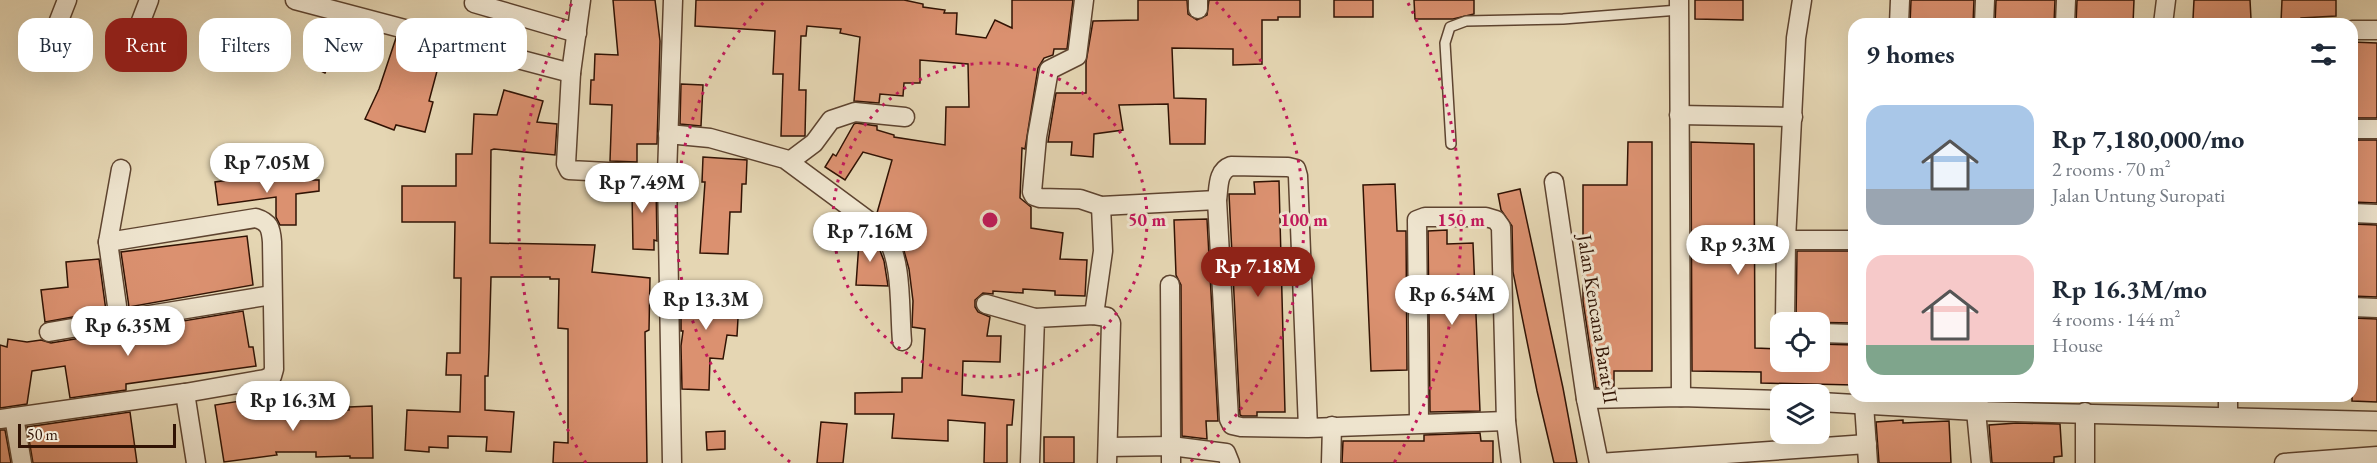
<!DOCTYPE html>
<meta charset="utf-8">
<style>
:root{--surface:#fff;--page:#f6f6f7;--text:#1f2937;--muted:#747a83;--accent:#8f2418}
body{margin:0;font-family:"EB Garamond",serif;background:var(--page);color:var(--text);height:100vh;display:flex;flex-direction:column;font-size:22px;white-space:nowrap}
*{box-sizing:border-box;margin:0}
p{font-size:20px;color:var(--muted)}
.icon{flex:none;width:33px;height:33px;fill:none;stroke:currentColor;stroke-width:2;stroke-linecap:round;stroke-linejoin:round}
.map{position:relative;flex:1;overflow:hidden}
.panel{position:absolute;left:1848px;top:18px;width:510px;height:384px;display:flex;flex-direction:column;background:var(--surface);border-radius:18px;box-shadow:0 6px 24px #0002}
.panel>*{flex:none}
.hud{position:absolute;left:18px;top:18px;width:570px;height:54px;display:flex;gap:12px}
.buttons{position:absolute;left:1770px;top:312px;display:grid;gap:12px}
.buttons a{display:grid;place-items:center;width:60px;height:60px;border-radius:12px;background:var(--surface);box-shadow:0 6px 24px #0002;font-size:30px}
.scale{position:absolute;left:18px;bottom:15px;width:158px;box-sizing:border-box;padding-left:6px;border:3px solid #311304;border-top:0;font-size:16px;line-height:21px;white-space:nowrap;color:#311304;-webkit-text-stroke:4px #eee4ce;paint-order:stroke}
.price{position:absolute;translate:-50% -51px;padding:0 14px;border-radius:21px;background:#fff;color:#222;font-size:20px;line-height:39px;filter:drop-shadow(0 2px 3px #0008)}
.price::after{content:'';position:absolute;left:50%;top:36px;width:18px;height:14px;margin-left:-9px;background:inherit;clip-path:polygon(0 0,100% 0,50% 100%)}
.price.selected{background:var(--accent);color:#fff}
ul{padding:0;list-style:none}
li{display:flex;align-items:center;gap:18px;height:150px;padding:0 18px}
li span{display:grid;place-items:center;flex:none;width:168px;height:120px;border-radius:18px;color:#555}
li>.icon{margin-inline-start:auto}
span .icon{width:72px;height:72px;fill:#fffc;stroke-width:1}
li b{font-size:26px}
h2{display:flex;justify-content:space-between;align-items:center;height:72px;padding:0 18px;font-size:26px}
.tag{padding:0 21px;border-radius:18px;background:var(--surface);box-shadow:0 6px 24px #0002;font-size:21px;line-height:54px}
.tag.selected{background:var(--accent);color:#fff}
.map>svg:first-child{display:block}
</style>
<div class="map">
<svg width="2377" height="463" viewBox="0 0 2377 463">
<rect width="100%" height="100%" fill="#e5d6b3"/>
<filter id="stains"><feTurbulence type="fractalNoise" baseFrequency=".00333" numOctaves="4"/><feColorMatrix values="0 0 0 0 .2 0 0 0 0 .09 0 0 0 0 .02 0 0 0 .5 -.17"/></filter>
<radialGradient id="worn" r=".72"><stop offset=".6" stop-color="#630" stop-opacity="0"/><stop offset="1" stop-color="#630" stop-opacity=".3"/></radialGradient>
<g fill="#db9170" stroke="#311304" stroke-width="1.5">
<polygon points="613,0 655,0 660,41 657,144 637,144 637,162 610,161 612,105 590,104 591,80 594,80 595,54 618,55"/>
<polygon points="696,0 904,0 923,4 923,7 945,10 944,13 957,13 956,34 986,38 995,20 1012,28 1012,0 1073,0 1067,49 1054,49 1053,55 1044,58 1038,68 1025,149 1022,148 1020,198 1031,207 1031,228 1063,233 1060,259 1087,260 1085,296 1055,295 1055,291 1023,289 1023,293 993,291 993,294 983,293 975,300 975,307 978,312 990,317 987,336 1001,336 1000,362 963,361 962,395 1014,400 1012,425 1007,425 1007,463 984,463 985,423 948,420 948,441 892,438 894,414 855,414 855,393 902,392 902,378 922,378 925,329 912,327 913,301 909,269 901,240 892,224 877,213 892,160 863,152 845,180 825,167 833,154 836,156 854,124 856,123 877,126 877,130 894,135 894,137 945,145 946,107 969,107 968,64 920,60 920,83 904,83 903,96 880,94 879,103 854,101 860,37 840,33 841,29 807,26 806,36 801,36 799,90 806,90 805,136 781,136 783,74 773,74 775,31 695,26"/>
<polygon points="1138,0 1187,0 1188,14 1197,20 1207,15 1209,0 1300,0 1300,17 1278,17 1278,20 1262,20 1262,64 1233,65 1233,49 1172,48 1174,98 1206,99 1205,144 1170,144 1168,104 1119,105 1123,130 1094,134 1093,157 1071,155 1072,142 1048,142 1056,93 1086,93 1086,62 1093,21 1138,20"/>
<rect x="1334" y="0" width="39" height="17"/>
<polygon points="1414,0 1474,0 1474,14 1453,19 1415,19"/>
<polygon points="1695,0 1743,0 1743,20 1695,19"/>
<polygon points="1911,0 1974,0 1973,24 1910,24"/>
<polygon points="1996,0 2055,0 2054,24 1995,24"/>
<polygon points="2077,0 2134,0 2133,24 2076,24"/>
<polygon points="2194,0 2250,0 2251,19 2193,19"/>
<polygon points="2282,0 2336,0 2336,16 2301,18 2301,23 2281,22"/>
<polygon points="325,31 342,39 325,73 308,65"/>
<polygon points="396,38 421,45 418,54 440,60 429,101 433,102 425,132 396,125 394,130 365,119 379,89"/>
<polygon points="2352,42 2377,43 2377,118 2352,118"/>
<polygon points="681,84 703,85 701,126 680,124"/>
<polygon points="504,90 543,101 537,122 557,124 555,155 494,149 491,150 490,243 595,245 592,272 650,278 649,330 645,332 647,463 553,463 554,442 568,443 568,329 558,328 559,279 550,279 550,277 491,277 489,350 488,376 485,376 485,410 514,412 511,452 486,451 487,437 448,436 448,448 429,447 429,452 405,450 407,410 460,412 461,375 446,375 447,353 460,353 461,278 454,278 455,222 402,222 402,186 456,186 456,154 472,154 474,114 497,115"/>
<polygon points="2352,140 2377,140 2377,203 2352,202"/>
<polygon points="1628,142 1652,142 1652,371 1614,371 1614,387 1596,388 1583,301 1583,185 1627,185"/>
<polygon points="1691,142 1754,144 1755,348 1780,349 1780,362 1820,362 1820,344 1854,345 1854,385 1761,383 1761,372 1692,371"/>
<polygon points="703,157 747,160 746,184 742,184 741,212 730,212 728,254 700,253 705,182 702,182"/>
<polygon points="264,175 265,180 319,180 319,191 296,194 296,225 280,225 276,217 276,197 218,205 215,182"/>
<polygon points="1279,181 1285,412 1257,412 1257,416 1242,416 1240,415 1229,194 1255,194 1254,182"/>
<polygon points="610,183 656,186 657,241 654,240 654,250 633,249 632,191 610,191"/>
<polygon points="1395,184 1397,231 1406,231 1407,370 1371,371 1363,185"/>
<polygon points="1520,189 1563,388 1577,463 1554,463 1537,391 1513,272 1512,226 1501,210 1498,194"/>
<polygon points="1207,219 1218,421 1206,421 1207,439 1182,436 1181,285 1176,275 1174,220"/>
<polygon points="2352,224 2377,225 2377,297 2352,296"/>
<polygon points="860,228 876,240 884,261 888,286 856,285"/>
<polygon points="1447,230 1447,244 1473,243 1480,411 1430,412 1428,231"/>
<polygon points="247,236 253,285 129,307 121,252"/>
<polygon points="1797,251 1854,251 1854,323 1796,322"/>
<polygon points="99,259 106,311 45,322 41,290 68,287 66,262"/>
<polygon points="690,283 738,289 735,317 738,318 737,336 727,335 723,359 710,358 709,390 682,389 681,346 683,331 681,331 681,307 687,308"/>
<polygon points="243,311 249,347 253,347 256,366 126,384 126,390 70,398 65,366 32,371 27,404 0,408 0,345 7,347 8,339 27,342 41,340 51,343"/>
<polygon points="2353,318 2377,319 2377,402 2352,401"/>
<polygon points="265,397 267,414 314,414 314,412 349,410 349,407 372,406 373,458 350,458 350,456 316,457 316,452 276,452 277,455 224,462 215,405"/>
<polygon points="130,412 137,463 33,463 27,427"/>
<polygon points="1903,420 1903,423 1949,421 1951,463 1879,463 1876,422"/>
<polygon points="821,422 847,424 843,463 817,463"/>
<polygon points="2017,423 2060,424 2062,456 2054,457 2054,463 1992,463 1989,425"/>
<polygon points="0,430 5,430 11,463 0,463"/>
<polygon points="725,431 725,449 707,450 706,432"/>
<polygon points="1480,433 1481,441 1493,441 1493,463 1342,463 1343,441 1424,441 1424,435"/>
<rect x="1044" y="437" width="30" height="26"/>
</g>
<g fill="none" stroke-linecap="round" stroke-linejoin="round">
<g stroke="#5e4430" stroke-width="12">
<polyline id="lane" points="1451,144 1445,43 1450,27 1466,21 1563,19 1679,10"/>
</g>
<g stroke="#5e4430" stroke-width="21">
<g id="street">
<polyline points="295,0 571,73"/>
<polyline points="581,0 571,73 566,164 569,170 667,175"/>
<polyline points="1084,0 1077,56 1049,70 1037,137 1032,192 1034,196 1040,198 1080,199 1101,206 1217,200"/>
<polyline points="1198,0 1198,9"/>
<polyline points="1679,0 1681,397"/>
<polyline points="474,3 577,33"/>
<polyline points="58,23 67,0"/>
<polyline points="1899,24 1900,0"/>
<polyline points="1984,24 1985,0"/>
<polyline points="2065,24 2066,0"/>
<polyline points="2163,24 2166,0"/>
<polyline points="2352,30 2377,30"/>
<polyline points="126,60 149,0"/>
<polyline points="1679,115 1793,117"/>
<polyline points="2352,129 2377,129"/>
<path d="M668 134 710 138 785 159 885 233C903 263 899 307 902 341"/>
<polyline points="790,161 814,143 831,120 855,112 905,117"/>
<polyline points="121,169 108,242 119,320 272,295"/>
<polyline points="1554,182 1586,399 1599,463 1867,444"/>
<polyline points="2352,213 2377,214"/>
<polyline points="1786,240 1854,240"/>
<polyline points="1170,285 1171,446 1226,453 1230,463"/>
<polyline points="986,304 1035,318"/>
<polyline points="2352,307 2377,308"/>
<polyline points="1094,315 1103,251 1101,206"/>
<polyline points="1785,322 1786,240 1796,38 1802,0"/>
<polyline points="49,332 119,320"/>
<polyline points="1820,333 1854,334"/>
<polyline points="185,393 196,463"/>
<polyline points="1980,396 1976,411 1981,463"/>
<polyline points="1586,399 1681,397 1780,400"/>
<polyline points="1820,402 1976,411 2377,421"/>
<polyline points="1864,404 1868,463"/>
<polyline points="2085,412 2085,463"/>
<polyline points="2228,416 2228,396"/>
<polyline points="14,417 22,463"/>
<path d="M0 419 185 393 265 379 272 376 274 369 272 242C271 228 269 222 256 218L108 242"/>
<polyline points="1419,422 1417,220 1425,217 1486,217 1496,220 1501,227 1506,421 1511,463"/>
<path d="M1308 428 1298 176 1296 169 1288 167 1231 166C1217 171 1219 187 1217 200L1229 419 1232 425 1241 427 1308 428 1506 421"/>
<polyline points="1108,447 1171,446 1171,463"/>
<polyline points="672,463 667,175 673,0"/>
<polyline points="1030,463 1035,318 1094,315 1107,317 1111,323 1107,463"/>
<polyline points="1331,463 1332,426"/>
<polyline points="2284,463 2377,456"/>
</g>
</g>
<use href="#lane" stroke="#eee4ce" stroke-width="9"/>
<use href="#street" stroke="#eee4ce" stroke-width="18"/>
</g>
<g fill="none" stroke="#c2185b" stroke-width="3" stroke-dasharray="3 6">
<circle cx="990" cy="220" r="157"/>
<path d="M790 462A314 314 0 0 1 764 2M1216 2A314 314 0 0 1 1190 462"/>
<path d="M586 463A471 471 0 0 1 572 3M1408 3A471 471 0 0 1 1394 463"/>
</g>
<g text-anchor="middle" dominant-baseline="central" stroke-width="6" stroke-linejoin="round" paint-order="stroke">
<g font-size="20" fill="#311304" stroke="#eee4ce">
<text transform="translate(1598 319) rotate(81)">Jalan Kencana Barat II</text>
</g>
</g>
<circle cx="990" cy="220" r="9" fill="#c2185b" stroke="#eee4ce" stroke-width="3"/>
<g font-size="18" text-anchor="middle" font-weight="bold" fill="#c2185b" stroke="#eee4ce" stroke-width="6" stroke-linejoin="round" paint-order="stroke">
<text x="1147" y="226">50 m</text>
<text x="1304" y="226">100 m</text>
<text x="1461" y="226">150 m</text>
</g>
<rect width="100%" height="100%" filter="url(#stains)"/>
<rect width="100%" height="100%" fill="url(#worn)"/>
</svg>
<div class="buttons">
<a><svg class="icon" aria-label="locate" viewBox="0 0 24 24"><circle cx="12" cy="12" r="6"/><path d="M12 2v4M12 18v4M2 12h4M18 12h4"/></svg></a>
<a><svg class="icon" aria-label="layers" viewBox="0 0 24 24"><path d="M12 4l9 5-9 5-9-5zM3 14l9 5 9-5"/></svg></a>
</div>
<div class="scale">50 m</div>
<b class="price" style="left:267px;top:194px">Rp 7.05M</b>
<b class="price" style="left:642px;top:214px">Rp 7.49M</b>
<b class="price" style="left:870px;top:263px">Rp 7.16M</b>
<b class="price" style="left:1738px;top:276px">Rp 9.3M</b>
<b class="price selected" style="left:1258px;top:298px">Rp 7.18M</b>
<b class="price" style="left:1452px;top:326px">Rp 6.54M</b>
<b class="price" style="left:706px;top:331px">Rp 13.3M</b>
<b class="price" style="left:128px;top:357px">Rp 6.35M</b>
<b class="price" style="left:293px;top:432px">Rp 16.3M</b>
<div class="hud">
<a class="tag">Buy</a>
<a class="tag selected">Rent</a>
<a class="tag">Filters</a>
<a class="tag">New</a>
<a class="tag">Apartment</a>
</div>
<section class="panel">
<h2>9 homes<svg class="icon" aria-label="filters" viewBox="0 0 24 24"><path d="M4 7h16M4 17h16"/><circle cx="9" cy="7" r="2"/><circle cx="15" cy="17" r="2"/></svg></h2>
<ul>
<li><span style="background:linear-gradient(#a9c7e8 70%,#9aa5b1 0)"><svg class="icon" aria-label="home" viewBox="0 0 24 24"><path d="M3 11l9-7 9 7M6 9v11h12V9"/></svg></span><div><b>Rp 7,180,000/mo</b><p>2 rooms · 70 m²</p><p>Jalan Untung Suropati</p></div></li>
<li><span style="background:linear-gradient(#f6c9c9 75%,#7fa58c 0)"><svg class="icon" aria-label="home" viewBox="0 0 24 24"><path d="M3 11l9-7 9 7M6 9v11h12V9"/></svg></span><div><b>Rp 16.3M/mo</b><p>4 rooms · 144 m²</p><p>House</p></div></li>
</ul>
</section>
</div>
